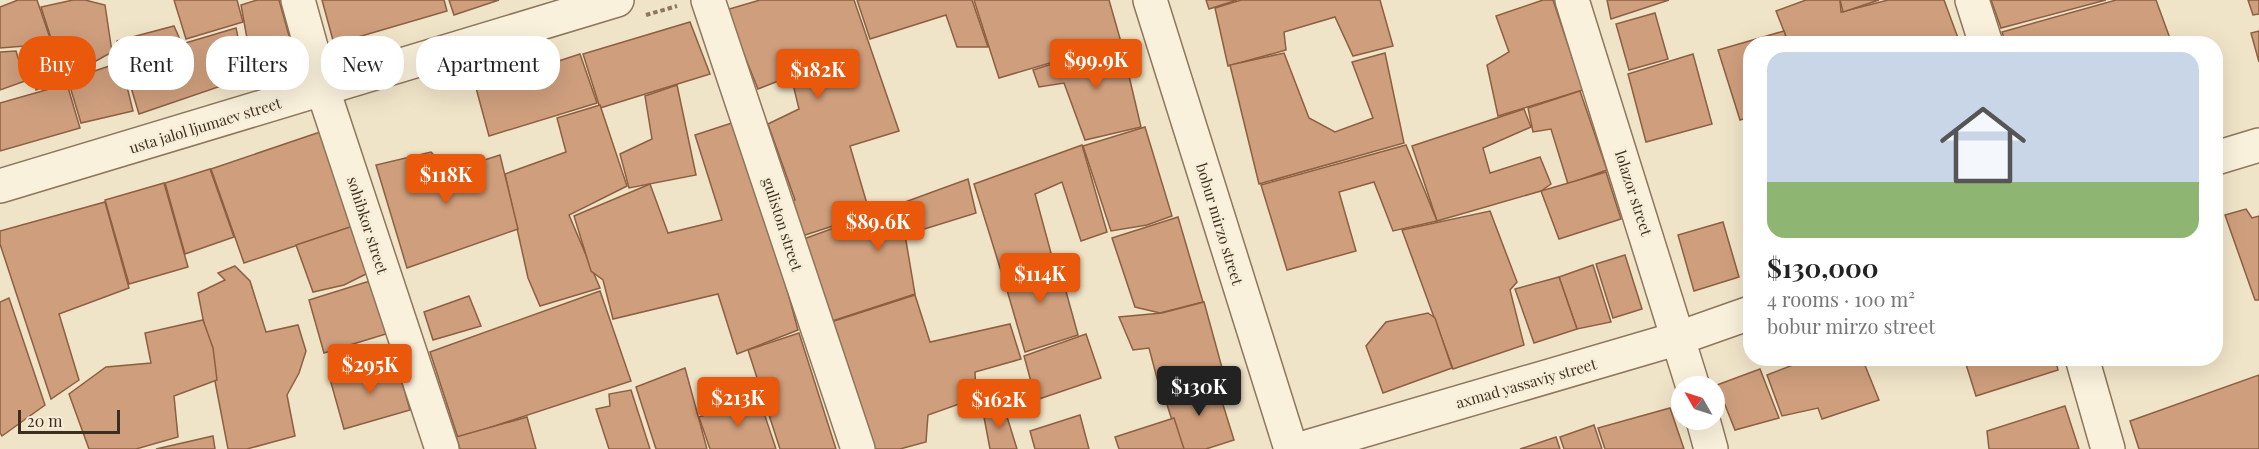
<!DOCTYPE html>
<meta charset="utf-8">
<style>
:root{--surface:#fff;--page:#f6f6f6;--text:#222;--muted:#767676;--accent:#ea580c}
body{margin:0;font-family:"Playfair Display",serif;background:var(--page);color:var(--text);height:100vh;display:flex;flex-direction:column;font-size:22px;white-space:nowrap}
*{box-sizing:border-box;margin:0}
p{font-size:20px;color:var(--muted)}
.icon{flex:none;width:33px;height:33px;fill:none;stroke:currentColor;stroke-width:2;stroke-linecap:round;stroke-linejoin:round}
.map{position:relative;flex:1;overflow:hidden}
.drawer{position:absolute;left:1743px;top:36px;width:480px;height:330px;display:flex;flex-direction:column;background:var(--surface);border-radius:24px;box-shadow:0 6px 24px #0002}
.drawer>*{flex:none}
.top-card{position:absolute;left:18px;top:36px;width:570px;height:54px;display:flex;gap:12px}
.needle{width:39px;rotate:309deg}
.tools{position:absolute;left:1671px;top:376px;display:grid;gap:12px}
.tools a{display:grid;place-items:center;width:54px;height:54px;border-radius:50%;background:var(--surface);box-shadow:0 6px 24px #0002;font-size:30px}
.scale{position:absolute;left:18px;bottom:15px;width:102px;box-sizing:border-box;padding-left:6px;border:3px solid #3d2e20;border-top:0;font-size:16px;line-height:21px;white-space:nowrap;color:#3d2e20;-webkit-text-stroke:4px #f7eed8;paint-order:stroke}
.price{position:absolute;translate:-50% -51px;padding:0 14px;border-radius:6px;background:var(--accent);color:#fff;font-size:20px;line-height:39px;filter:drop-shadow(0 2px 3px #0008)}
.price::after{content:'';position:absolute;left:50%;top:36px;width:18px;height:14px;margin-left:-9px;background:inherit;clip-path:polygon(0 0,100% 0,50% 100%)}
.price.active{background:#222;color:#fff}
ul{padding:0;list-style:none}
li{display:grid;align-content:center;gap:12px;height:318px;padding:0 24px}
li span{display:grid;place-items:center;height:186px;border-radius:18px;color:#555}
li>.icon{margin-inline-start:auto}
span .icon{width:108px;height:108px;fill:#fffc;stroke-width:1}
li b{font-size:26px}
.tag{padding:0 21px;border-radius:24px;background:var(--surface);box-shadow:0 6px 24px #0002;font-size:21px;line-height:54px}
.tag.active{background:var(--accent);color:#fff}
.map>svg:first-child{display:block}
</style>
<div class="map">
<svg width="2259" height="449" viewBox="0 0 2259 449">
<rect width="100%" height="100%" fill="#f0e4c8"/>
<g fill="#cf9f7d" stroke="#8d5f41" stroke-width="1.5">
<polygon points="18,0 37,0 64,79 36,90 25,46 0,48 0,7"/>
<polygon points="73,0 85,0 105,5 112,52 64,79 41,7"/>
<polygon points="174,0 237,0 243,22 186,39"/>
<polygon points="257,0 279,0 293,50 251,61 241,5"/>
<polygon points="322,0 444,0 447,11 334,44"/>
<polygon points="449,0 499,0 454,15"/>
<polygon points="760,0 854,0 899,131 850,146 870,214 799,237 787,204 795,200 768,124 799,109 791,76 758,89 726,10"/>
<polygon points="857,0 972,0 988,47 957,47 946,15 870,39"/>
<polygon points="974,0 1109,0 1121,42 999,78"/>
<polygon points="1206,0 1237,0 1209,9"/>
<polygon points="1241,0 1380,0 1393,46 1353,56 1335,17 1284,32 1286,50 1228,66 1215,8"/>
<polygon points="1543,0 1553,0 1583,90 1498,116 1487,65 1509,52 1496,16"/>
<polygon points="1607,0 1669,0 1611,19"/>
<polygon points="1806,0 1840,0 1841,12 1888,0 1944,0 1958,38 1946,44 1789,44 1776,11"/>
<polygon points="1840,0 1879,0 1843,12"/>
<polygon points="1991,0 2106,0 2001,28"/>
<polygon points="2116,0 2156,0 2172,44 2006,44 2002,32"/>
<polygon points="2248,0 2259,0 2259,14 2253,15"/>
<polygon points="1655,13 1668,59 1629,70 1616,24"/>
<polygon points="690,22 710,74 600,108 583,54"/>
<polygon points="174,26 182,44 236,28 245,70 226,74 224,85 139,114 117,41"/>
<polygon points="1784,31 1788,44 1750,44 1750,117 1740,120 1718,50"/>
<polygon points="2259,31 2259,62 2251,33"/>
<polygon points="1121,42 1141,127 1085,140 1064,83 1039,87 1033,70"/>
<polygon points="16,51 25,81 0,90 0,52"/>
<polygon points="1284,53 1309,118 1335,132 1373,118 1352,62 1385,53 1404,143 1259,184 1230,65"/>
<polygon points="580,54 597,103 489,136 476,88"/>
<polygon points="1693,54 1712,124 1646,142 1628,74"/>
<polygon points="121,62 133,111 81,123 68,80"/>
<polygon points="67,84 80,128 0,151 0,103"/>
<polygon points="677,85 696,175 629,188 620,154 652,139 645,96"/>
<polygon points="1580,91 1607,170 1568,184 1551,129 1533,132 1528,108"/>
<polygon points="600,105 627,186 569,215 600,288 540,306 528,278 505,174 566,152 557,118"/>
<polygon points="1524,109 1531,127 1483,148 1490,173 1540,157 1551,184 1541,191 1437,221 1412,146"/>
<polygon points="741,120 798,330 737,354 718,294 613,319 603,280 591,271 574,216 650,184 668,233 722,220 695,135"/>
<polygon points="1145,127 1172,216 1147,225 1111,231 1083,146"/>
<polygon points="323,131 355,226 244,263 211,169"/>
<polygon points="1082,145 1107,232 1081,241 1062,182 1035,194 1051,253 1001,271 974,184"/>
<polygon points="1406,145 1437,221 1393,231 1374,182 1339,192 1356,251 1287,270 1261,185"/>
<polygon points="431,152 443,165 466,166 500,155 518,229 407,268 376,165"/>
<polygon points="210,169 234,237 185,254 165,183"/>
<polygon points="1606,172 1621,219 1559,239 1541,191"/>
<polygon points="968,179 976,213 905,235 915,294 829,322 801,240"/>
<polygon points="164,183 188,267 129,284 105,200"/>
<polygon points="105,202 129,288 59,314 79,380 51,399 0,244 0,231"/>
<polygon points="2246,209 2252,218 2259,216 2259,300 2255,300 2225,215"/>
<polygon points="1490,211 1517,282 1510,290 1524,345 1453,369 1402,230"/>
<polygon points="1178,217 1203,302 1160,313 1135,307 1112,238"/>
<polygon points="1723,222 1739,277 1694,291 1678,235"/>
<polygon points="356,225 370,272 344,285 313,292 296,245"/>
<polygon points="1056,255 1078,335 1025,352 1002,273"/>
<polygon points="1625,255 1642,309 1613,318 1596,264"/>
<polygon points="1593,265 1611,322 1577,329 1559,277"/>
<polygon points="235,266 250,281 266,332 298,325 306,351 299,373 287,395 295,436 247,449 228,449 198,293 225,280 218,273"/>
<polygon points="1559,277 1577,329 1534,343 1515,289"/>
<polygon points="373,280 389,333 324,353 309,300"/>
<polygon points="600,291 631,381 458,438 430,352"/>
<polygon points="915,295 930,342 1010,324 1021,359 975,372 976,398 928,415 926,442 900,449 874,449 828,323"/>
<polygon points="469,296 481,326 433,340 424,312"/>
<polygon points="9,298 45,405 2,436 0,433 0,302"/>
<polygon points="1204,302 1224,375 1161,393 1149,348 1133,350 1119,317 1162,313"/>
<polygon points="1428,313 1435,318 1452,368 1383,393 1366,346 1386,322"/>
<polygon points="203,320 213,348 217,380 174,396 178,437 136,449 89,449 69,394 106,367 151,363 145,333"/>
<polygon points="799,333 836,449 780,449 748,350"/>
<polygon points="1086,334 1101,378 1036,400 1024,356"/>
<polygon points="1811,358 1862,358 1879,400 1822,419 1818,408 1782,416 1767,375"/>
<polygon points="1964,358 2055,358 2058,370 1976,396"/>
<polygon points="396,361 410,410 344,429 330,379"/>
<polygon points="685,368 707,449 656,449 636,387"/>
<polygon points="1760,369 1779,418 1735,430 1717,385"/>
<polygon points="2259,375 2259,449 2139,449 2130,421"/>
<polygon points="1215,379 1234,440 1206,449 1181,449 1164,395"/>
<polygon points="631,390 650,449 609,449 596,409 610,406 609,394"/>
<polygon points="759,398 776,449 710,449 699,417"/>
<polygon points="2065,406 2079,449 1989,449 1987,431"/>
<polygon points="1004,407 1017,449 990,449 983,412"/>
<polygon points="1670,408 1684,449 1605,449 1598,428"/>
<polygon points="1080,415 1089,449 1035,449 1030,431"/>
<polygon points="527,417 536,449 460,449 456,437"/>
<polygon points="1174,418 1184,449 1119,449 1115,437"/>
<polygon points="1594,425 1602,449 1564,449 1560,437"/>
<polygon points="213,436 215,449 156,449"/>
<polygon points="1556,437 1560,449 1520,449"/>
</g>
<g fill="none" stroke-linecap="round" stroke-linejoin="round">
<g stroke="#8d765c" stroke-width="36">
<g id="minor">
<polyline points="298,0 323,90 442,449"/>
<polyline points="708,0 858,449"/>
<polyline points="1150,0 1291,449"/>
<polyline points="1572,0 1693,387"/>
<polyline points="1972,0 1986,44"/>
<polyline points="2216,158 2259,145"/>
<polyline points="0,186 617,0"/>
<polyline points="2082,358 2108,449"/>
<polyline points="1703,420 1711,449"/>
<polyline points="1300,449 1679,338 1750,313"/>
</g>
</g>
<polyline stroke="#8d765c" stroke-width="4" stroke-dasharray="4.5 3" stroke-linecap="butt" points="646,15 677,6"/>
<use href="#minor" stroke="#faf1dc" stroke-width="33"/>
</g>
<g text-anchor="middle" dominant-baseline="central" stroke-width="5" stroke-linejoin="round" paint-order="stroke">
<g font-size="15" fill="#3d2e20" stroke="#f7eed8">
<text transform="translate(205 125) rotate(-17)">usta jalol ljumaev street</text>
<text transform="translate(1634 193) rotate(72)">lolazor street</text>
<text transform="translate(783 224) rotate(72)">guliston street</text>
<text transform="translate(1220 224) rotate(73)">bobur mirzo street</text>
<text transform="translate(368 225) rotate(72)">sohibkor street</text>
<text transform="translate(1526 383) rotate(-16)">axmad yassaviy street</text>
</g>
</g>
</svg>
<div class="tools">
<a><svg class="needle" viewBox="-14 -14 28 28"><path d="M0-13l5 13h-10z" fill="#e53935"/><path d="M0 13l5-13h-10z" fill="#767676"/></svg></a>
</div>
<div class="scale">20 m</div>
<b class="price" style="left:1096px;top:90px">$99.9K</b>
<b class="price" style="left:818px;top:100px">$182K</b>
<b class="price" style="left:446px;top:205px">$118K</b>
<b class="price" style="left:878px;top:252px">$89.6K</b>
<b class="price" style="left:1040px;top:304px">$114K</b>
<b class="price" style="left:370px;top:395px">$295K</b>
<b class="price active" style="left:1199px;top:417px">$130K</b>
<b class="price" style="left:738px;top:428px">$213K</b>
<b class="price" style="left:999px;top:430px">$162K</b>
<div class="top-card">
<a class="tag active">Buy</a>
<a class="tag">Rent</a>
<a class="tag">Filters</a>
<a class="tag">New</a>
<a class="tag">Apartment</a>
</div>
<section class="drawer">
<ul>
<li><span style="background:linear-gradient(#c9d6e8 70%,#8fb573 0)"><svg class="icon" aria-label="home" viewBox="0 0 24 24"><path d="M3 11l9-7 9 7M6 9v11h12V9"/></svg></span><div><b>$130,000</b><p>4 rooms · 100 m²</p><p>bobur mirzo street</p></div></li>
</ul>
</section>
</div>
